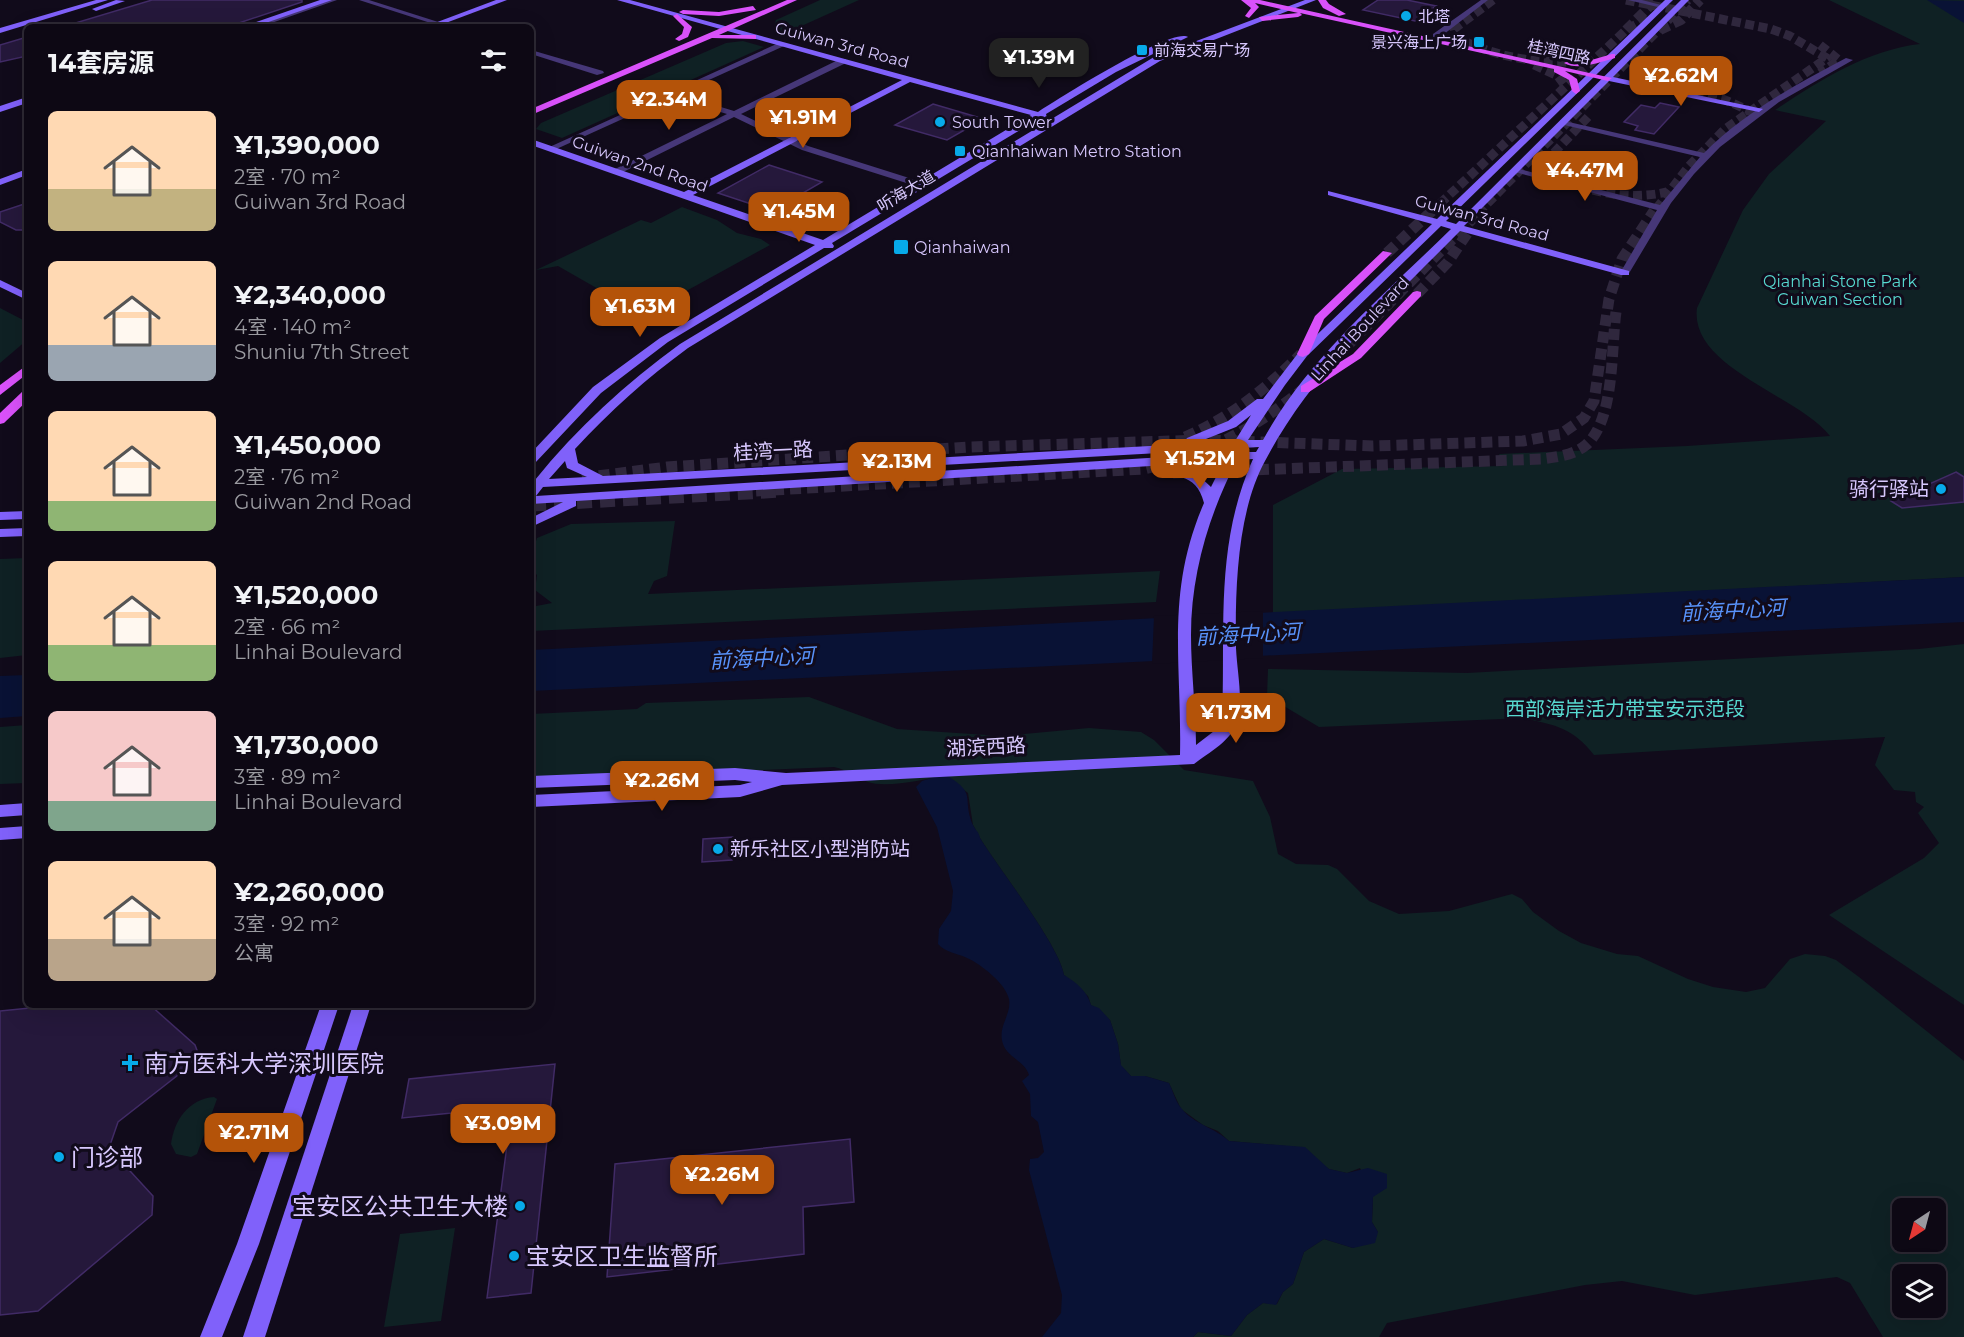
<!DOCTYPE html>
<html lang="zh">
<meta charset="utf-8">
<style>
:root{--surface:#0d0814;--page:#1b1622;--text:#f1f3f6;--muted:#9a9aa0;--line:#2d2934;--accent:#b45309}
body{margin:0;font-family:Montserrat,"Noto Sans SC",sans-serif;background:var(--page);color:var(--text);height:100vh;display:flex;flex-direction:column;font-size:22px;white-space:nowrap}
*{box-sizing:border-box;margin:0}
p{font-size:20px;color:var(--muted)}
.icon{flex:none;width:33px;height:33px;fill:none;stroke:currentColor;stroke-width:2;stroke-linecap:round;stroke-linejoin:round}
.map{position:relative;flex:1;overflow:hidden}
.side{position:absolute;left:24px;top:24px;width:510px;height:984px;display:flex;flex-direction:column;background:var(--surface);border-radius:9px;box-shadow:0 6px 24px #0002,0 0 0 2px var(--line)}
.side>*{flex:none}
.needle{width:39px;rotate:216deg}
.fabs{position:absolute;left:1892px;top:1198px;display:grid;gap:12px}
.fabs a{display:grid;place-items:center;width:54px;height:54px;border-radius:9px;background:var(--surface);box-shadow:0 6px 24px #0002,0 0 0 2px var(--line);font-size:30px}
.price{position:absolute;translate:-50% -51px;padding:0 14px;border-radius:12px;background:var(--accent);color:#fff;font-size:20px;line-height:39px;filter:drop-shadow(0 2px 3px #0008)}
.price::after{content:'';position:absolute;left:50%;top:36px;width:18px;height:14px;margin-left:-9px;background:inherit;clip-path:polygon(0 0,100% 0,50% 100%)}
.price.selected{background:#222;color:#fff}
ul{padding:0;list-style:none}
li{display:flex;align-items:center;gap:18px;height:150px;padding:0 24px}
li span{display:grid;place-items:center;flex:none;width:168px;height:120px;border-radius:9px;color:#555}
li>.icon{margin-inline-start:auto}
span .icon{width:72px;height:72px;fill:#fffc;stroke-width:1}
li b{font-size:26px}
h2{display:flex;justify-content:space-between;align-items:center;height:72px;padding:0 24px;font-size:26px}
.map>svg:first-child{display:block}
</style>
<div class="map">
<svg width="1964" height="1337" viewBox="0 0 1964 1337">
<rect width="100%" height="100%" fill="#110b1b"/>
<g fill="#0f2124" fill-rule="evenodd">
<polygon points="820,0 859,0 786,33 773,29 776,20"/>
<path d="M1829 0H1964V577L1273 614V505L1342 469 1504 466 1499 454 1687 446 1830 436C1800 396 1689 368 1697 308L1743 210 1769 174 1826 121 1775 110C1819 81 1867 50 1920 44Z"/>
<polygon points="743,41 764,47 562,138 536,129 541,123 726,43"/>
<polygon points="682,207 717,220 737,233 761,239 770,245 637,318 621,302 558,266 536,270 641,220 651,223"/>
<polygon points="0,308 27,322 27,340 0,363"/>
<polygon points="675,521 667,576 654,581 648,594 1160,571 1156,602 531,631 531,607 552,603 535,590 537,575 531,569 531,557 537,538 571,524"/>
<polygon points="27,558 27,655 0,658 0,559"/>
<path d="M1964 644V1005L1829 915 1924 858 1939 843 1918 813 1924 807 1916 802 1915 792 1894 790 1875 765 1885 737 1594 755C1573 728 1556 725 1523 718L1319 727 1267 696 1268 669 1467 673 1919 649Z"/>
<path d="M809 697 897 729 1002 736 1089 728 1141 732 1154 740 1184 770 1253 781 1270 817 1278 854 1296 864 1328 865 1337 869 1369 901 1399 914 1449 911 1512 894 1522 899 1533 912 1559 931 1581 943 1617 954 1638 956 1688 979 1713 987 1746 992 1765 988 1790 959 1805 954 1825 956 1836 960 1859 977 1964 1061V1337H1883L1850 1283 1837 1277 1695 1295 1622 1281 1585 1285 1387 1323 1379 1337H1193L1198 1332 1231 1336 1247 1315 1263 1303 1277 1304 1283 1292 1293 1284 1304 1252 1324 1239 1353 1248 1378 1232 1372 1222 1373 1197 1360 1168 1347 1173 1329 1169 1297 1147 1229 1141 1218 1131 1203 1125 1181 1109 1169 1083 1145 1076H1131L1121 1066 1118 1044 1110 1020 1091 1005 1088 996 1064 975C1059 945 999 869 980 838L973 825 968 793 944 775C925 780 886 788 868 782 856 777 848 770 834 767L539 779 531 777V714L637 709 646 703ZM1902 1209H1935V1242H1902ZM1902 1275H1935V1308H1902Z"/>
<polygon points="27,725 27,783 0,784 0,727"/>
<path d="M214 1097 217 1099 197 1154 191 1157 176 1154 171 1144C174 1120 189 1099 214 1097Z"/>
<polygon points="455,1228 441,1321 384,1327 400,1234"/>
</g>
<g fill="#091235">
<polygon points="1927,0 1964,1 1964,23"/>
<polygon points="1964,577 1964,622 531,691 531,650"/>
<polygon points="27,675 27,716 0,718 0,676"/>
<path d="M944 774C979 794 961 797 973 825 976 831 979 832 980 838 999 869 1059 945 1064 975 1077 983 1087 991 1091 1005L1099 1008 1110 1020 1118 1044 1121 1065 1131 1076H1145L1169 1083C1173 1091 1176 1103 1182 1109 1194 1124 1215 1128 1229 1141L1305 1147 1329 1169 1347 1173 1368 1168 1387 1174V1188L1373 1197 1372 1222 1378 1232 1375 1243 1353 1248 1324 1239 1304 1252 1293 1284 1283 1292 1276 1305 1263 1303 1247 1315 1231 1336 1198 1332 1193 1337H1042L1061 1313 1062 1295 1029 1170 1030 1159 1038 1158 1044 1152 1038 1122 1031 1116 1030 1094 1022 1081 1029 1075C1025 1061 1008 1058 1003 1044 997 1026 1012 1015 1009 999 1006 984 981 964 967 958 957 953 946 953 938 944L939 929 951 911 953 891 937 827 916 787 922 781Z"/>
</g>
<polygon fill="#110b1b" points="1263,611 1263,658 1152,664 1154,616"/>
<g fill="#25183b" stroke="#412b66" stroke-width="1.5">
<polygon points="152,0 302,0 302,2 227,27 72,27 72,24"/>
<polygon points="1378,0 1407,0 1436,6 1415,21 1363,10"/>
<polygon points="27,37 27,56 0,62 0,45"/>
<polygon points="1660,103 1679,107 1654,134 1635,130 1638,126 1624,122 1641,105 1655,108"/>
<polygon points="933,104 984,119 947,140 895,125"/>
<polygon points="769,165 822,182 772,211 718,193"/>
<polygon points="27,203 27,230 16,230 0,222 0,212"/>
<polygon points="1956,472 1964,477 1964,502 1902,508 1891,501"/>
<polygon points="733,837 732,860 702,862 703,839"/>
<polygon points="60,1005 150,1005 195,1045 198,1053 187,1068 118,1122 109,1148 153,1196 152,1215 38,1311 0,1315 0,1011"/>
<polygon points="555,1064 531,1293 487,1298 512,1107 402,1118 409,1079"/>
<polygon points="850,1139 854,1202 803,1207 804,1254 607,1277 615,1164"/>
</g>
<g fill="none" stroke-linecap="round" stroke-linejoin="round">
<g stroke="#2f273d" stroke-width="9" stroke-dasharray="9 4.5" stroke-linecap="butt">
<path d="M1493 0 1454 29 1456 37C1493 57 1541 65 1583 61"/>
<polyline points="1626,0 1771,29 1790,36 1827,58 1725,129 1689,166 1653,213"/>
<polyline points="1820,45 1839,60 1820,73"/>
<polyline points="1534,65 1558,76 1566,87"/>
<polyline points="1633,70 1643,80 1723,99 1750,111 1750,117"/>
<path d="M1588 117 1546 161 1545 169C1577 192 1629 201 1667 192"/>
<polyline points="1430,213 1626,30 1648,18"/>
<polyline points="1478,213 1688,0"/>
</g>
<g stroke="#2f273d" stroke-width="11" stroke-dasharray="11 6" stroke-linecap="butt">
<polyline points="1387,253 1432,211"/>
<polyline points="1417,294 1448,262 1468,232"/>
<polyline points="1349,344 1480,211"/>
<path d="M1185 437C1230 418 1267 388 1301 354"/>
<path d="M1173 473 1542 459C1557 457 1574 455 1586 445 1615 420 1611 348 1616 312"/>
<polyline points="582,478 667,467 969,447 1207,440 1373,446 1523,441 1561,434 1584,418 1594,401 1609,299 1622,259 1654,211"/>
<path d="M756 491 1144 469C1204 455 1254 429 1302 390"/>
</g>
<polyline stroke="#2f273d" stroke-width="15" stroke-dasharray="15 8" stroke-linecap="butt" points="531,504 782,490"/>
<g stroke="#2f273d" stroke-width="10" stroke-dasharray="10 5" stroke-linecap="butt">
<polyline points="1626,30 1656,0"/>
<polyline points="1660,30 1681,20 1700,0"/>
</g>
<g fill="#463778" fill-rule="evenodd">
<polygon points="327,0 337,0 260,27 249,27"/>
<polygon points="359,0 369,0 454,27 443,27"/>
<polygon points="1481,0 1488,0 1439,38 1433,38 1433,34"/>
<polygon points="1628,0 1642,0 1665,6 1662,8"/>
<polygon points="781,42 785,44 784,46 678,94 734,111 840,59 846,59 846,63 741,114 808,146 925,183 925,187 919,187 802,150 734,117 619,174 613,174 613,170 727,114 671,97 552,151 545,149"/>
<polygon points="531,50 603,71 604,73 597,75 531,54"/>
<path d="M1846 58 1853 60 1779 102 1720 147 1694 174 1671 203 1628 275 1620 273 1657 210 1511 171 1515 168 1660 205 1700 157 1560 124V120L1704 153C1745 112 1795 85 1846 58Z"/>
</g>
<g fill="#8061fa" fill-rule="evenodd">
<polygon points="96,0 108,0 0,33 0,28"/>
<polygon points="116,0 125,1 96,11 92,9"/>
<polygon points="320,0 332,0 254,27 242,27"/>
<polygon points="496,0 507,0 435,27 424,27"/>
<path d="M617 0H630L1038 112C1058 99 1172 27 1188 37L1116 72 1046 114 1047 118H1040L832 243 834 246 833 248H824L668 342 601 393 535 463 531 464V453L593 387 660 338 815 245 531 145V139L684 192 902 80ZM910 82 1031 115 823 240 693 195Z"/>
<path d="M1305 0H1316L1160 61 688 348C647 378 610 411 575 449L578 463 603 476 1187 444 1185 441 1187 438 1228 421 1257 399H1263L1299 352 1432 224 1328 195V191L1437 219 1665 0H1673L1446 221 1456 224 1681 0H1689L1613 77 1763 109 1759 112 1609 81 1464 226 1629 271V275H1621L1460 231C1389 303 1311 373 1265 461 1237 512 1235 590 1236 648 1237 670 1243 698 1238 720 1233 740 1208 753 1194 764L782 785 740 797 531 807V795L740 785 752 782 735 780 531 788V776L735 768 786 773 1180 755C1182 662 1165 593 1204 503 1196 470 1172 480 1151 466L576 501V506L531 527V518L563 502 531 504V481L535 480C577 428 626 383 680 344L1154 57ZM1441 226 1451 229C1385 294 1308 358 1263 440H1248L1285 385 1307 356ZM1251 415 1235 441 1196 443 1236 427ZM1259 447 1256 452H1241L1243 448ZM1231 449 1228 453 536 496 543 487ZM1253 459C1214 546 1226 630 1222 721L1218 728 1196 745C1196 709 1191 672 1191 635 1191 574 1209 514 1237 460ZM565 461 567 468 587 477 549 479ZM1224 461 1211 487 1196 473 1171 464Z"/>
<polygon points="27,97 27,103 0,112 0,106"/>
<polygon points="27,169 27,175 0,185 0,179"/>
<polygon points="0,280 27,293 27,300 0,287"/>
<polygon points="27,511 27,519 0,520 0,512"/>
<polygon points="27,528 27,536 0,537 0,529"/>
<polygon points="27,803 27,815 0,817 0,805"/>
<polygon points="27,826 27,838 0,840 0,828"/>
<polygon points="321,1005 339,1005 259,1244 222,1337 200,1337 237,1244"/>
<polygon points="353,1005 371,1005 265,1337 243,1337"/>
</g>
<g fill="#d951fa" fill-rule="evenodd">
<polygon points="787,0 797,0 719,35 756,35 756,39 712,38 531,115 531,109"/>
<polygon points="1241,0 1260,0 1612,78 1608,81 1565,71 1577,79 1580,91 1576,94 1572,91 1569,80 1554,72 1554,69 1300,13 1302,15 1298,17 1262,21 1259,17 1298,13 1255,3 1259,7 1249,18 1245,16 1251,8"/>
<polygon points="1318,0 1326,0 1329,4 1346,14 1339,16 1323,8"/>
<polygon points="753,6 756,10 719,16 683,14 679,12 683,10 719,12"/>
<polygon points="677,14 692,27 688,37 679,41 675,39 682,34 684,27 673,16"/>
<path d="M1612 54H1615V58C1600 62 1578 71 1564 63L1568 61H1588Z"/>
<polygon points="1383,251 1392,253 1324,319 1309,354 1303,357 1299,356 1297,354 1315,316"/>
<polygon points="1417,291 1421,292 1421,296 1361,358 1309,392 1301,392 1301,386 1353,354 1413,292"/>
<polygon points="27,365 27,374 0,395 0,385"/>
<polygon points="27,390 27,401 4,423 0,424 0,413 23,391"/>
</g>
</g>
<g fill="#07aae9" stroke="#110b1b" stroke-width="2">
<circle cx="1406" cy="16" r="6"/>
<rect x="1473" y="36" width="12" height="12" rx="3"/>
<rect x="1136" y="44" width="12" height="12" rx="3"/>
<circle cx="940" cy="122" r="6"/>
<rect x="954" y="145" width="12" height="12" rx="3"/>
<rect x="893" y="239" width="16" height="16" rx="3"/>
<circle cx="1941" cy="489" r="6"/>
<circle cx="718" cy="849" r="6"/>
<path d="M127 1054h6v6h6v6h-6v6h-6v-6h-6v-6h6z"/>
<circle cx="59" cy="1157" r="6"/>
<circle cx="520" cy="1206" r="6"/>
<circle cx="514" cy="1256" r="6"/>
</g>
<g text-anchor="middle" dominant-baseline="central" stroke-width="6" stroke-linejoin="round" paint-order="stroke">
<g font-size="16" fill="#d7c7fd" stroke="#110b1b" text-anchor="start">
<text x="1418" y="16">北塔</text>
<text x="1467" y="42" text-anchor="end">景兴海上广场</text>
<text x="1154" y="50">前海交易广场</text>
<text x="952" y="122">South Tower</text>
<text x="972" y="151">Qianhaiwan Metro Station</text>
<text x="914" y="247">Qianhaiwan</text>
</g>
<g font-size="16" fill="#d7c7fd" stroke="#110b1b">
<text transform="translate(842 45) rotate(15)">Guiwan 3rd Road</text>
<text transform="translate(1559 52) rotate(12)">桂湾四路</text>
<text transform="translate(640 164) rotate(19)">Guiwan 2nd Road</text>
<text transform="translate(906 191) rotate(-31)">听海大道</text>
<text transform="translate(1482 218) rotate(15)">Guiwan 3rd Road</text>
<text transform="translate(1360 329) rotate(-47)">Linhai Boulevard</text>
</g>
<g font-size="16" fill="#57d9d0" stroke="#110b1b">
<text x="1840" y="281">Qianhai Stone Park<tspan x="1840" dy="18">Guiwan Section</tspan></text>
</g>
<g font-size="20" fill="#d7c7fd" stroke="#110b1b">
<text transform="translate(773 451) rotate(-3)">桂湾一路</text>
<text transform="translate(986 747) rotate(-3)">湖滨西路</text>
</g>
<g font-size="20" fill="#d7c7fd" stroke="#110b1b" text-anchor="end">
<text x="1929" y="489">骑行驿站</text>
<text x="730" y="849" text-anchor="start">新乐社区小型消防站</text>
</g>
<g font-size="20" fill="#57d9d0" stroke="#110b1b">
<text x="1625" y="709">西部海岸活力带宝安示范段</text>
</g>
<g font-size="21" font-style="italic" fill="#5892fa" stroke="#110b1b">
<text transform="translate(1733 610) rotate(-3)">前海中心河</text>
<text transform="translate(1248 634) rotate(-3)">前海中心河</text>
<text transform="translate(762 658) rotate(-3)">前海中心河</text>
</g>
<g font-size="24" fill="#d7c7fd" stroke="#110b1b" text-anchor="start">
<text x="144" y="1063">南方医科大学深圳医院</text>
<text x="71" y="1157">门诊部</text>
<text x="508" y="1206" text-anchor="end">宝安区公共卫生大楼</text>
<text x="526" y="1256">宝安区卫生监督所</text>
</g>
</g>
</svg>
<div class="fabs">
<a><svg class="needle" viewBox="-14 -14 28 28"><path d="M0-13l5 13h-10z" fill="#e53935"/><path d="M0 13l5-13h-10z" fill="#9a9aa0"/></svg></a>
<a><svg class="icon" aria-label="layers" viewBox="0 0 24 24"><path d="M12 4l9 5-9 5-9-5zM3 14l9 5 9-5"/></svg></a>
</div>
<b class="price selected" style="left:1039px;top:89px">¥1.39M</b>
<b class="price" style="left:1681px;top:107px">¥2.62M</b>
<b class="price" style="left:669px;top:131px">¥2.34M</b>
<b class="price" style="left:803px;top:149px">¥1.91M</b>
<b class="price" style="left:1585px;top:202px">¥4.47M</b>
<b class="price" style="left:799px;top:243px">¥1.45M</b>
<b class="price" style="left:640px;top:338px">¥1.63M</b>
<b class="price" style="left:1200px;top:490px">¥1.52M</b>
<b class="price" style="left:897px;top:493px">¥2.13M</b>
<b class="price" style="left:1236px;top:744px">¥1.73M</b>
<b class="price" style="left:662px;top:812px">¥2.26M</b>
<b class="price" style="left:503px;top:1155px">¥3.09M</b>
<b class="price" style="left:254px;top:1164px">¥2.71M</b>
<b class="price" style="left:722px;top:1206px">¥2.26M</b>
<section class="side">
<h2>14套房源<svg class="icon" aria-label="filters" viewBox="0 0 24 24"><path d="M4 7h16M4 17h16"/><circle cx="9" cy="7" r="2"/><circle cx="15" cy="17" r="2"/></svg></h2>
<ul>
<li><span style="background:linear-gradient(#ffd9b3 65%,#c2b280 0)"><svg class="icon" aria-label="home" viewBox="0 0 24 24"><path d="M3 11l9-7 9 7M6 9v11h12V9"/></svg></span><div><b>¥1,390,000</b><p>2室 · 70 m²</p><p>Guiwan 3rd Road</p></div></li>
<li><span style="background:linear-gradient(#ffd9b3 70%,#9aa5b1 0)"><svg class="icon" aria-label="home" viewBox="0 0 24 24"><path d="M3 11l9-7 9 7M6 9v11h12V9"/></svg></span><div><b>¥2,340,000</b><p>4室 · 140 m²</p><p>Shuniu 7th Street</p></div></li>
<li><span style="background:linear-gradient(#ffd9b3 75%,#8fb573 0)"><svg class="icon" aria-label="home" viewBox="0 0 24 24"><path d="M3 11l9-7 9 7M6 9v11h12V9"/></svg></span><div><b>¥1,450,000</b><p>2室 · 76 m²</p><p>Guiwan 2nd Road</p></div></li>
<li><span style="background:linear-gradient(#ffd9b3 70%,#8fb573 0)"><svg class="icon" aria-label="home" viewBox="0 0 24 24"><path d="M3 11l9-7 9 7M6 9v11h12V9"/></svg></span><div><b>¥1,520,000</b><p>2室 · 66 m²</p><p>Linhai Boulevard</p></div></li>
<li><span style="background:linear-gradient(#f6c9c9 75%,#7fa58c 0)"><svg class="icon" aria-label="home" viewBox="0 0 24 24"><path d="M3 11l9-7 9 7M6 9v11h12V9"/></svg></span><div><b>¥1,730,000</b><p>3室 · 89 m²</p><p>Linhai Boulevard</p></div></li>
<li><span style="background:linear-gradient(#ffd9b3 65%,#b9a48a 0)"><svg class="icon" aria-label="home" viewBox="0 0 24 24"><path d="M3 11l9-7 9 7M6 9v11h12V9"/></svg></span><div><b>¥2,260,000</b><p>3室 · 92 m²</p><p>公寓</p></div></li>
</ul>
</section>
</div>
